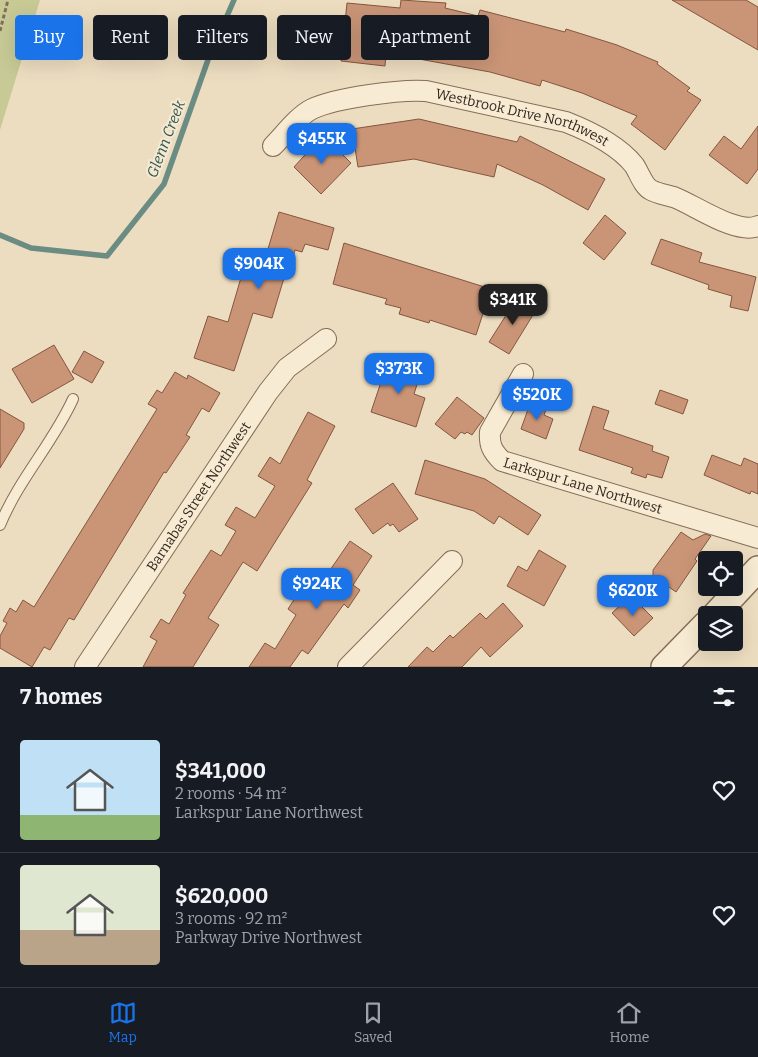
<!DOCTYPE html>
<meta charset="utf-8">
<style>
:root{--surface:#171b24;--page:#20242c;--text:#f1f3f6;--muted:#9ea1a6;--line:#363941;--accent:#1a73e8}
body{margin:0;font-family:Bitter,serif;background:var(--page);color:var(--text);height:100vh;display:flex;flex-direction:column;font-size:19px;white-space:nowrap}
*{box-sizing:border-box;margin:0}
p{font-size:16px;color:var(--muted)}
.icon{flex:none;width:28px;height:28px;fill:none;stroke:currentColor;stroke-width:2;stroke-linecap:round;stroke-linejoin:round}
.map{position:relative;height:667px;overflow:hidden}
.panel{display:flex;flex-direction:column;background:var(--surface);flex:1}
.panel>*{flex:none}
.guide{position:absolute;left:15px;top:15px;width:500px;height:45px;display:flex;gap:10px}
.tools{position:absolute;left:698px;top:551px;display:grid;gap:10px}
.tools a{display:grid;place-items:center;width:45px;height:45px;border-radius:5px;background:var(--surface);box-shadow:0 5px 20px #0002;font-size:25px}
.price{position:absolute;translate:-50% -42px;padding:0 11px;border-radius:10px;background:var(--accent);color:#fff;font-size:16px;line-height:32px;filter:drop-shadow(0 1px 2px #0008)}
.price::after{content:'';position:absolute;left:50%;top:30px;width:15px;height:11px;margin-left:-8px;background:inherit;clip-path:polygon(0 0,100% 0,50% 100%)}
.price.selected{background:#222;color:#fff}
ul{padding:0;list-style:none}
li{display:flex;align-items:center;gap:15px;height:125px;padding:0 20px}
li+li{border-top:1px solid var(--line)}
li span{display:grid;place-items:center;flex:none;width:140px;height:100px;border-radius:5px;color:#555}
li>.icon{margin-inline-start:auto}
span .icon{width:60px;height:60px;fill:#fffc;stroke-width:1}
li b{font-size:21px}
h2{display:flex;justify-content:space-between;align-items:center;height:60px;padding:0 20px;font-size:21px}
.tag{padding:0 18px;border-radius:5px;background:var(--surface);box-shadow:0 5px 20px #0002;font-size:18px;line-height:45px}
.tag.selected{background:var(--accent);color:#fff}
.tabs{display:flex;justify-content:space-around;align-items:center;height:70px;border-top:1px solid var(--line);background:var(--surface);font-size:14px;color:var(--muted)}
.tabs a{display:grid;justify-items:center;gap:2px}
.tabs .selected{color:var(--accent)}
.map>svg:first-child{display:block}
</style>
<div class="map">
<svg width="758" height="667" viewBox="0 0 758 667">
<rect width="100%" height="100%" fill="#edddc0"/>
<polygon fill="#c7ca95" points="0,0 40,0 0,130"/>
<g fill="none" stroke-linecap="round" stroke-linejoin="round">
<polyline stroke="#6b8c82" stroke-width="5.5" points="0,235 31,248 107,256 164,184 209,57 234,0"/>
</g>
<g fill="#ca9577" stroke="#84563f">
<polygon points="401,0 446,3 445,8 478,16 480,10 565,32 566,29 617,45 658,62 657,64 690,88 687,91 701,100 665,150 631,124 637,116 582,93 542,80 540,86 490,72 386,53 385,66 341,61 347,3 400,8"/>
<polygon points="672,0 746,0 758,7 758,50"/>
<polygon points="419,119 517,142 520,136 605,179 588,210 543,185 497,164 494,177 414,159 358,167 352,129"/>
<polygon points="758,126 758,169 747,184 709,155 724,136 741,149"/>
<polygon points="323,135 351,163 321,194 294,167"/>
<polygon points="279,212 334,228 328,250 305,244 302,252 295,250 289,268 287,268 272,318 253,313 234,371 194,358 208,316 228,322 245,264 262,269"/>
<polygon points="605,215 626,233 604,260 583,243"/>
<polygon points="661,239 702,253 699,262 756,277 748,311 730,307 732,296 708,289 709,285 651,264"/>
<polygon points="344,243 491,289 476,335 430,320 429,323 399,314 401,308 385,304 387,299 333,284"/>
<polygon points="517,298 536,310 509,354 489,342"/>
<polygon points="54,345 74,379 32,403 12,369"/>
<polygon points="84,351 104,362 92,383 72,372"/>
<polygon points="388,361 421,372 414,394 425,398 416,427 371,412"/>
<polygon points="175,372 187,379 188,375 220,393 209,412 202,408 186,435 190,437 166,473 164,472 74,620 69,618 50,650 44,647 32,667 0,648 0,636 7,623 3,621 10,608 16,612 23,600 34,607 157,409 148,404 157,390 162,393"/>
<polygon points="660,390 688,400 683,414 655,404"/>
<polygon points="457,397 484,418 472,435 467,432 465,434 461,432 455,439 435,424"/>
<polygon points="531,401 547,407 544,415 553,419 546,439 521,429"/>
<polygon points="593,406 609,411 603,429 653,446 652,451 669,457 662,478 647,474 646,478 631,473 633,468 579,450"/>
<polygon points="0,409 24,423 24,429 0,468"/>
<polygon points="308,412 335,426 307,480 312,483 257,571 243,562 208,618 219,625 193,667 143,667 157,641 150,637 161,619 169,624 186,595 183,593 211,550 221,556 236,531 225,525 236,507 255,518 275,486 258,476 270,457 280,464"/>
<polygon points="712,455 741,466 744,458 758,464 758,494 751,491 750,494 704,475"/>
<polygon points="425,460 485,479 541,515 528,535 499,516 494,524 474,511 415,494"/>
<polygon points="393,483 418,519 399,532 393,524 390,526 388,523 373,534 355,509"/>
<polygon points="681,532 693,540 705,534 711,536 695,559 697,561 676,592 653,576 653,570"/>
<polygon points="350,541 372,556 353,585 360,590 348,608 344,604 308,654 302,650 290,667 249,667 265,643 275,649 296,615 288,609 301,589 310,595 312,591 315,592"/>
<polygon points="539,550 566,566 544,606 507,586 518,566 527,571"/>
<polygon points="626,600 631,605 635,600 653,618 634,636 612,613"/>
<polygon points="503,603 523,626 490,657 481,647 462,667 408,667 427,647 433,652 450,635 453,638 480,613 486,619"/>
</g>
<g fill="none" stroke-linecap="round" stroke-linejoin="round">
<g stroke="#856e59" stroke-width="12">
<path id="service" d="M0 525C19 479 53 443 73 399"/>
</g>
<g stroke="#856e59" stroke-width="22">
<g id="minor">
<path id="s1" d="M273 146C284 135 298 116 312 109 335 98 401 89 426 91L566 122C589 131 618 145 634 165 639 172 643 186 651 190 658 194 668 195 676 198 696 206 737 235 758 226"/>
<path id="s2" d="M523 374 490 432C489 445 492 451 502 461L758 538"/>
<path id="s3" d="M85 667 268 392 287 368 326 339"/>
<polyline points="348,667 452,561"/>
</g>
</g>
<g stroke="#856e59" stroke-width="28">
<g id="tertiary">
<polyline points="715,615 758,569"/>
<polyline points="664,667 706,624"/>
</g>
</g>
<polyline stroke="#856e59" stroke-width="3" stroke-dasharray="4 2.5" stroke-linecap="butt" points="0,31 8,0"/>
<use href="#service" stroke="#f8ebd3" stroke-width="10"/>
<use href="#minor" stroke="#f8ebd3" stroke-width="20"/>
<use href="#tertiary" stroke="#f8ebd3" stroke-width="25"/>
</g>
<g text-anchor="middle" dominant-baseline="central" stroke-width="4.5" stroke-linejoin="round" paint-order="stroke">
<g font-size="14" fill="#35271d" stroke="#f4e8d0">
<text stroke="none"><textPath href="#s1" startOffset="270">Westbrook Drive Northwest</textPath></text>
<text stroke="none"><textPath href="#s2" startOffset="184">Larkspur Lane Northwest</textPath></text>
<text stroke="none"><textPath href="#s3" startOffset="205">Barnabas Street Northwest</textPath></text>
</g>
<g font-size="15" font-style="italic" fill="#2c5550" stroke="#f4e8d0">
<text transform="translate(166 139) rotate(-69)">Glenn Creek</text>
</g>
</g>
</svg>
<div class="tools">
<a><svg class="icon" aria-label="locate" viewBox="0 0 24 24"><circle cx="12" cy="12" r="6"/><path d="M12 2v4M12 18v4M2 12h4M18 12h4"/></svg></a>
<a><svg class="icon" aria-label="layers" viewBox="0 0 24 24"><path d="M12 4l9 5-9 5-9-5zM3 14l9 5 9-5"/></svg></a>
</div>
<b class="price" style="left:322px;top:165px">$455K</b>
<b class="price" style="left:259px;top:290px">$904K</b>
<b class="price selected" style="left:513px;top:326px">$341K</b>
<b class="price" style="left:399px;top:395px">$373K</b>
<b class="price" style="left:537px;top:421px">$520K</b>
<b class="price" style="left:317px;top:610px">$924K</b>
<b class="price" style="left:633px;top:617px">$620K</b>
<div class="guide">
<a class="tag selected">Buy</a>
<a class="tag">Rent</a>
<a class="tag">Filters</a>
<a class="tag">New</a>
<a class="tag">Apartment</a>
</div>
</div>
<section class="panel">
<h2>7 homes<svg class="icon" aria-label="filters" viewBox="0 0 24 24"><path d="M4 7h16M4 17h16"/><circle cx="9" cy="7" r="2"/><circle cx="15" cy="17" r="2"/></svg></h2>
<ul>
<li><span style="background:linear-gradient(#bfe0f5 75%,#8fb573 0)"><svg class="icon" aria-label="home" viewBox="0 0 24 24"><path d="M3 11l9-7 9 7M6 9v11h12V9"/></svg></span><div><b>$341,000</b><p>2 rooms · 54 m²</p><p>Larkspur Lane Northwest</p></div><svg class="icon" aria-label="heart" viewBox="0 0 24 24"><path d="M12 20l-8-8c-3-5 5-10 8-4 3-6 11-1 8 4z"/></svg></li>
<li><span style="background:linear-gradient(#dfe7d0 65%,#b9a48a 0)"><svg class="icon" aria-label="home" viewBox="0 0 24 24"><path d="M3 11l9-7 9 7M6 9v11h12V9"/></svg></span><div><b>$620,000</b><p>3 rooms · 92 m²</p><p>Parkway Drive Northwest</p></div><svg class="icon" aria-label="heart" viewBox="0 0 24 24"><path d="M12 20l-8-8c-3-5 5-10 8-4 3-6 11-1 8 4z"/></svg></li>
</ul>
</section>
<nav class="tabs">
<a class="selected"><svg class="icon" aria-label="map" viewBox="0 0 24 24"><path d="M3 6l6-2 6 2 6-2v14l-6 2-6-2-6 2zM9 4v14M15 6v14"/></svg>Map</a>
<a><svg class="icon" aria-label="saved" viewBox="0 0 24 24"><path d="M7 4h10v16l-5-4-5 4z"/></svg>Saved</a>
<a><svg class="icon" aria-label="home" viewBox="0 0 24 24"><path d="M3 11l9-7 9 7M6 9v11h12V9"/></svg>Home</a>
</nav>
